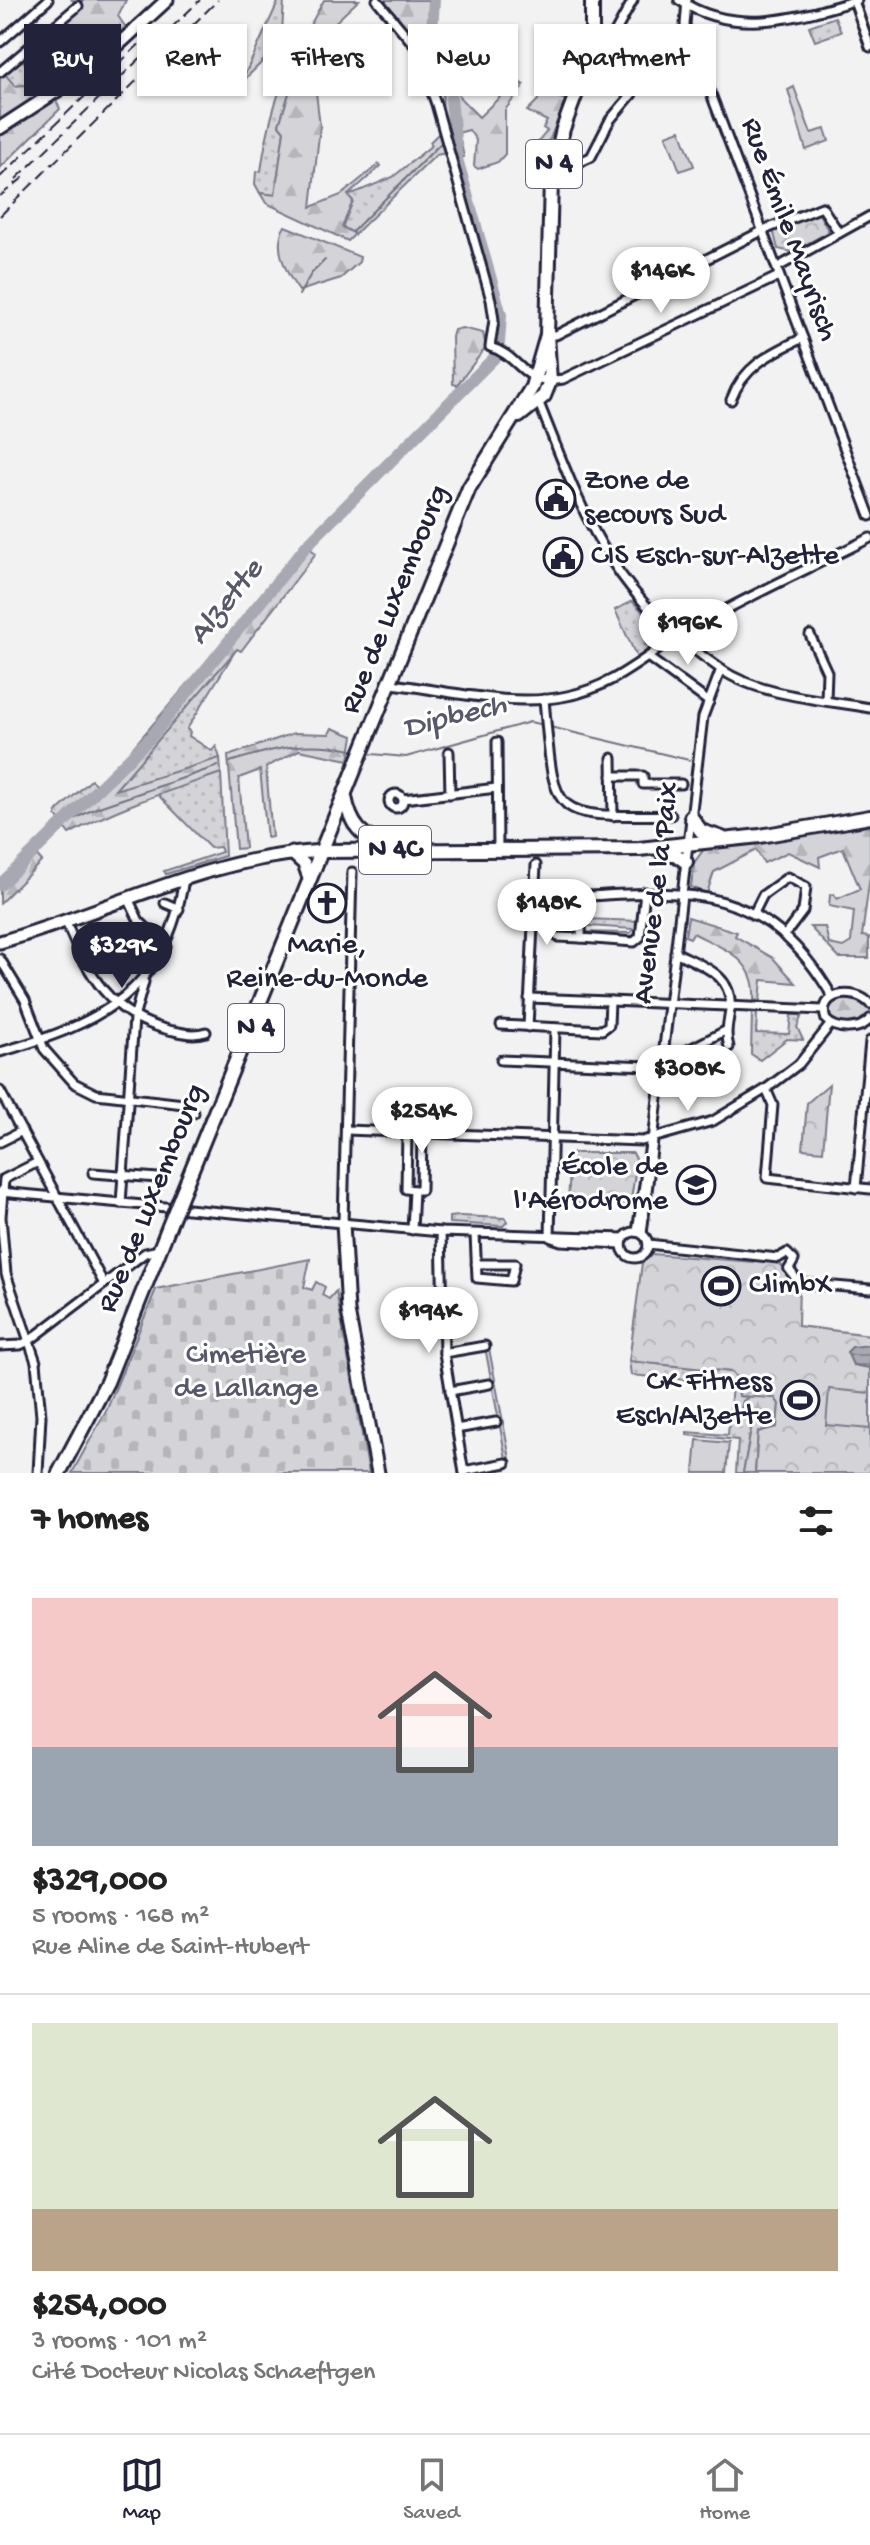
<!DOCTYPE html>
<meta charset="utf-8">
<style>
:root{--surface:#fff;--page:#f6f6f6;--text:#222;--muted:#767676;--line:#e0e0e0;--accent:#22223b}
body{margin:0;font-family:"Gochi Hand",sans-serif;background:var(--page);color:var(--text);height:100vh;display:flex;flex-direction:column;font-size:30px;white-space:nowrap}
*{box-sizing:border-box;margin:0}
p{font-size:26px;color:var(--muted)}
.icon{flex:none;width:44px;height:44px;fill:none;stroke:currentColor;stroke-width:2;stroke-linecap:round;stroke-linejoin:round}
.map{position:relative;height:1473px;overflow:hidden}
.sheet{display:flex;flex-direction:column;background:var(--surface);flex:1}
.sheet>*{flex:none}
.banner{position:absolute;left:24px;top:24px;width:822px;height:72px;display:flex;gap:16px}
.price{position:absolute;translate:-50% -68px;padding:0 18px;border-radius:28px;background:#fff;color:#222;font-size:26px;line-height:52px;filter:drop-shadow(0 2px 4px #0008)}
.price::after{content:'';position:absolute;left:50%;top:48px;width:24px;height:18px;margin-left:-12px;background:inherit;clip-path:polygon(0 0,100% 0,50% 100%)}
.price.selected{background:var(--accent);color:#fff}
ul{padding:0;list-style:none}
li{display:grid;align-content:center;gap:16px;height:424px;padding:0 32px}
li+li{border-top:2px solid var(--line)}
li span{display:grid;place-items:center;height:248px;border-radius:0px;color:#555}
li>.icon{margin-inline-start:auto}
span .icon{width:144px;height:144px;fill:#fffc;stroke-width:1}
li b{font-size:34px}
h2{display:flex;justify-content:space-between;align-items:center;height:96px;padding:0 32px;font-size:34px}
.pill{padding:0 28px;border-radius:0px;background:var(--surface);box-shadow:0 2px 6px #0004;font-size:28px;line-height:72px}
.pill.selected{background:var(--accent);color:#fff}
.menu{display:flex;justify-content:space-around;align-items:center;height:112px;border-top:2px solid var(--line);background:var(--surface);font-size:22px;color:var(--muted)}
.menu a{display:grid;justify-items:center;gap:4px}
.menu .selected{color:var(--accent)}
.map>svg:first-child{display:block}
</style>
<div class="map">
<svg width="870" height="1473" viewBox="0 0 870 1473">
<defs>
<pattern id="grass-dots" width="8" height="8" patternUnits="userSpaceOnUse" patternTransform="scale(2)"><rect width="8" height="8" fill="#d3d3d8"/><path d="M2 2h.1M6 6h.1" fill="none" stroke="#b5b5ba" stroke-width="1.8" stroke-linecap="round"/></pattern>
<pattern id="forest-firs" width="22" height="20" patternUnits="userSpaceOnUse" patternTransform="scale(2)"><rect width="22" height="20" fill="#d3d3d8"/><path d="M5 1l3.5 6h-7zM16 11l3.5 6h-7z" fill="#b5b5ba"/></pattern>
<pattern id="cemetery-stones" width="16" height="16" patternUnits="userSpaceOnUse" patternTransform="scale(2)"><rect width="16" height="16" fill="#d3d3d8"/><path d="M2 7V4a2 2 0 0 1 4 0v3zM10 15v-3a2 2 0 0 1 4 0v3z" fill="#b5b5ba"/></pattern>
<pattern id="park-crowns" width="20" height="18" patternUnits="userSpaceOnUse" patternTransform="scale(2)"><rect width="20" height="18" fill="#d3d3d8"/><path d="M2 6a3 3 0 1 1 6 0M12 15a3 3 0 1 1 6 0" fill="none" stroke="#b5b5ba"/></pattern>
<pattern id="water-rules" width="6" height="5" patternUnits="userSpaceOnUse" patternTransform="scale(2)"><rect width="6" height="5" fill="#a8a8b2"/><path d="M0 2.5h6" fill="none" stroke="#888892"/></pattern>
</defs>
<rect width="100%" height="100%" fill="#f2f2f3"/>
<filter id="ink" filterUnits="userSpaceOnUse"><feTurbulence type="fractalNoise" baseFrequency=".0125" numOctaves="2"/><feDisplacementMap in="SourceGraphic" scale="16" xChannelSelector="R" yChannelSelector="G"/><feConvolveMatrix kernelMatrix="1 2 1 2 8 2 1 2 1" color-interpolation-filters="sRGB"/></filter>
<g filter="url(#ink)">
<g fill="url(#grass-dots)" stroke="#7a7a8a" stroke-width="2">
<polygon points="279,0 284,0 280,64 275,70 264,60 241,83"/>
<polygon points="835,17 841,32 815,41 809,26"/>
<path d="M297 49 300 59 279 125 284 131 275 195 260 193 255 184 256 172 261 171C267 128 277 88 297 49Z"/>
<polygon points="23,60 34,77 26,85 14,86 5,74"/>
<polygon points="439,133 447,153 436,155 355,234 342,227 353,201 347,196 393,177 432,145 430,142"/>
<polygon points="632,601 661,630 662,636 645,645 648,649 637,658 615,610"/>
<polygon points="237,648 187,729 190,732 189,736 212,751 216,746 220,758 114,791"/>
<polygon points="221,773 225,856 166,874 164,871 222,852 220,847 210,848 157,794"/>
<polygon points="584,919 639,921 637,936 588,937 583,932 630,933 634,929 589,926 584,925"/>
<polygon points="752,1013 757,1014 756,1033 789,1034 791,1015 802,1015 797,1027 803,1040 787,1039 760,1060 751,1054"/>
<polygon points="460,1216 505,1218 507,1222 503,1226 449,1223 449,1217"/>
<polygon points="488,1343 510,1459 506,1459 485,1347"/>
<polygon points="629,1361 732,1372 737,1377 739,1396 750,1397 743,1401 753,1418 743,1473 736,1473 738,1440 687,1435 687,1432 728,1435 732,1384 631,1375"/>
</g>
<g fill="url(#forest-firs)" stroke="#7a7a8a" stroke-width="2">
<polygon points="72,0 126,0 118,16 127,29 115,40 104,29 90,59 52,91 60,109 0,168 0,77 5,74 15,86 26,85 33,78 23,60 80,8"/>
<polygon points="324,0 359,0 328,29 312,59 320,126 311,207 341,195 379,164 381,166 348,195 353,201 342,227 355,234 348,241 266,203 260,193 275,195 284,131 279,125 300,59 297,49"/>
<polygon points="377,0 434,0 432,32 446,77 452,76 460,98 479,117 508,89 514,79 524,85 505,110 505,154 498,162 478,169 474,166 476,140 469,130 454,134 460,139 464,157 457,159 442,110 443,91 431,90 416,47"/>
<polygon points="538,90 566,100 550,139 544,144 539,141 547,131 543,128 547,121 527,111 538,100"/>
<path d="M285 226 360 257 359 262 341 278 299 291C286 273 272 246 285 226Z"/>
<polygon points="462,328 483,333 486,347 457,385 453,384 452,337 454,330"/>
<path d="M306 546 316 553 241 651 237 649 115 790 220 758 221 773C169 791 118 807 69 834L56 816 57 811 91 780 99 787Z"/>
<polygon points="332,728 353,736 349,760 299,750 266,767 272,837 267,838 260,770 239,778 245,848 236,849 228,756 294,733 329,734"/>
<polygon points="870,826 870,876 862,936 869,937 869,958 839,958 810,927 825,927 829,944 843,947 851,942 854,911 829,906 830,895 834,894 837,899 860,889 843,848 819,857 820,867 788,852 764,863 756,850 714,872 707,893 691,887 694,863 704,849"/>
<polygon points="32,850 42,861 0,903 0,878"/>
<path d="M688 917 737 932 735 936 773 958 796 983 762 980 760 1001 754 1000C757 959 724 949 693 933L690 938 685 936Z"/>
<polygon points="860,996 870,1004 870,1019 863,1026 830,1025 824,1004 827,1000"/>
<polygon points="751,1396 775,1398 779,1404 777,1427 758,1432 755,1473 743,1473 753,1419 741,1408 743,1401"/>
</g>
<polygon fill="url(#cemetery-stones)" stroke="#7a7a8a" stroke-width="2" points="310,1259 304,1287 312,1290 316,1282 325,1287 322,1295 329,1299 336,1291 369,1473 72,1473 107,1409 156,1289"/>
<g fill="url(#park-crowns)" stroke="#7a7a8a" stroke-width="2">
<polygon points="818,212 829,232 792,252 778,249 773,230"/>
<polygon points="829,1084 823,1151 803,1149 807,1103"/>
<polygon points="571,1153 633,1153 637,1161 630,1206 568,1202"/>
<polygon points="754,1253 777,1261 799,1283 798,1326 870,1335 870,1473 755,1473 758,1432 777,1427 779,1404 775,1398 739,1396 740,1382 732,1372 629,1361 642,1263 652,1254 753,1262"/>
</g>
<g fill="#d3d3d8" stroke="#7a7a8a" stroke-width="2">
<polygon points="794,87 811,133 825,129 829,141 806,150 788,90"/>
<polygon points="680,130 694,166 680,171 666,135"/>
<polygon points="829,1389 870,1393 870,1429 826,1425"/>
<polygon points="697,1440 729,1443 726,1473 694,1473"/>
</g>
<polygon fill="url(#water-rules)" stroke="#727282" stroke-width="2" points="870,1345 870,1368 853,1365 847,1352 852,1347"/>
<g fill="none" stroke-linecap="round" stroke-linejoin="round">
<g stroke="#727282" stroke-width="2">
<polyline points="353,231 442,142"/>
<polyline points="299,295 311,274 325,260"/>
<polyline points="550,727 689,760"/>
<polyline points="372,754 406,757 530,722 544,725"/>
<path d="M230 762C275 748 305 740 352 750"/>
<polyline points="64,824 96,808 218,766"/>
</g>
<g stroke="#a8a8b2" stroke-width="12">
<polyline points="434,0 432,32 448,87"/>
<polyline points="451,98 457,159 501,315 499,343"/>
<polyline points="0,885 152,736 306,546 497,355"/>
</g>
<g stroke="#22223b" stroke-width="13">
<g id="street">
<path d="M377 0 416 47 436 104 491 300 494 320 490 347C522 356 521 387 563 379L779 276"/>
<path d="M679 0C734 37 798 18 857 0"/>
<polyline points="687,0 685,25 870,516"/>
<polyline points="854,1 870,47"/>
<polyline points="0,42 48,0"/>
<polyline points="605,51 633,0"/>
<polyline points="0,72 78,6"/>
<polyline points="555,156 580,162 591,157 610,120 632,94"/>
<polyline points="778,267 870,216"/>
<polyline points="547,335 556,335 764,230 822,207 839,233"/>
<path d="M537 398C586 521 608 591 722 670 760 696 826 700 870 708"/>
<path d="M731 400C744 365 772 353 803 338"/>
<polyline points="810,635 827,672 826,700"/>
<polyline points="649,658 709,702"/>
<path d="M391 684C447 690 511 708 567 696 617 686 648 653 690 629 748 596 810 568 870 538"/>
<path d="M544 699C555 820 548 817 671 815"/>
<polyline points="497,742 498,851"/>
<polyline points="449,752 450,794"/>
<polyline points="612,758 613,816"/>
<polyline points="612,776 643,776 643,784 681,784"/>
<circle cx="396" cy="801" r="7"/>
<polyline points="403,799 497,788"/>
<polyline points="128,898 139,921 166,946"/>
<polyline points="582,898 581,938 634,942 640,937 645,892"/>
<path d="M534 899C660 895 756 865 832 996"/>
<polyline points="165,903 179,909"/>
<polyline points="753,915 763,895 788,877 806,887 803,911 784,936"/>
<path d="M66 922C87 974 111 1016 169 1030 183 1033 193 1036 206 1032"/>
<polyline points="558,937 581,938"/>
<path d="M675 952C702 966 734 974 730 1010 728 1025 725 1033 729 1047"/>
<polyline points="0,959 25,1000 44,1049 74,1083 96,1094 184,1104 194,1113"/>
<polyline points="610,1001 823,1010"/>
<path d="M870 1004C855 987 816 992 826 1020 837 1031 860 1031 870 1019"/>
<polyline points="501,1025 602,1030 609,1025 610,1001 529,998"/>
<polyline points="528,1027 536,865"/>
<path d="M0 1052C103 1023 166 991 184 879"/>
<polyline points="501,1060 648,1066"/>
<polyline points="671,1086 674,1057 725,1031"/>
<polyline points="766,1089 773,1105 767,1178 870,1189"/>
<polyline points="0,1091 104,1284"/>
<polyline points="346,1130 642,1141 713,1121 766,1089 799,1064 830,1025"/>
<polyline points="407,1132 406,1189 414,1190"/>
<polyline points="0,1142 22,1131"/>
<polyline points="93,1173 158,1178"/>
<polyline points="856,1188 870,1041"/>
<polyline points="0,1192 441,1232 624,1238"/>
<polyline points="121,1203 134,1018 144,982"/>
<polyline points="343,1223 352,872"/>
<polyline points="412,1230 414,1190 421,1190 422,1133"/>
<polyline points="441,1232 444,1353 464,1473"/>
<polyline points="637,1232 650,1144"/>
<circle cx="635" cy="1245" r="13"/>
<polyline points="475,1234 477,1278 511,1281 515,1264 476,1264"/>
<polyline points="642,1234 703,717 721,669"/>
<polyline points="550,1237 555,1028"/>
<polyline points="552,1238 561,1241 622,1244"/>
<polyline points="648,1244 778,1258 787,1253 794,1260 789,1269"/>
<polyline points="789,1269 799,1283 870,1289"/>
<polyline points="0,1346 20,1345 29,1341 145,1253 159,1250"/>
<polyline points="444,1353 485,1346"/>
<polyline points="450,1391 489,1384"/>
<polyline points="456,1429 496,1422"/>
<polyline points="464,1471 506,1463"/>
<polyline points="38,1473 41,1416 36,1362 6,1274 1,1217 4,1179 38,1162"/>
</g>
</g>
<g stroke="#22223b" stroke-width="17">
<g id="secondary">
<polyline points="0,128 95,66 167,0"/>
<polyline points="292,853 304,864 309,878"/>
<path d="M0 942C111 911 206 857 323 851"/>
<polyline points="343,1223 348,1311 378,1473"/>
</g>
</g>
<g stroke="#22223b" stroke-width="18">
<g id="primary">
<polyline points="519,416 544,396 550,381 547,335 551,180 563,129 592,50 592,0"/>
<path d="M345 797C350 824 362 842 392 843"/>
<polyline points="691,817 701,831 722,838"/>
<polyline points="323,851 639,849 760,836 870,817"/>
<polyline points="663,854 675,854 686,862"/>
<polyline points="183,1191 469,488 532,387 547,335"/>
<polyline points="59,1473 107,1382 169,1226"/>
</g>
</g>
<use href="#street" stroke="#fff" stroke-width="7"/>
<use href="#secondary" stroke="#fff" stroke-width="11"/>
<use href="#primary" stroke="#fff" stroke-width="12"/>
<g stroke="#22223b" stroke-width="2" stroke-dasharray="12 6" stroke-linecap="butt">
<polyline points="0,177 153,31"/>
<polyline points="16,179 200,0"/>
<polyline points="0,196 28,174"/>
<polyline points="0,216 218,0"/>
</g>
<g stroke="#22223b" stroke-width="18" stroke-linecap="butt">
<polyline id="primary-bridge" points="169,1226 183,1191"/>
</g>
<use href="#primary-bridge" stroke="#fff" stroke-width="12"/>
</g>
</g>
<defs>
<g id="civic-ring" transform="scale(2)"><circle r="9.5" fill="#fff" stroke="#22223b" stroke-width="1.5"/><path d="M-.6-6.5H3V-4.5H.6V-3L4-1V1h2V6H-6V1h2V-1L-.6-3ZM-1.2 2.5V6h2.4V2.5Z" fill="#22223b"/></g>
<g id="church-ring" transform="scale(2)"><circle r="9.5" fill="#fff" stroke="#22223b" stroke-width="1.5"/><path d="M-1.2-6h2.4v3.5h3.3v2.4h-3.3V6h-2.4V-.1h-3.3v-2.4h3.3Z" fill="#22223b"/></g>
<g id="school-ring" transform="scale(2)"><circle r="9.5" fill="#fff" stroke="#22223b" stroke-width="1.5"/><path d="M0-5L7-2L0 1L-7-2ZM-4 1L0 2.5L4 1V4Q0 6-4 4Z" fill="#22223b"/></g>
<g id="stadium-ring" transform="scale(2)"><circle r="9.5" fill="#fff" stroke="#22223b" stroke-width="1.5"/><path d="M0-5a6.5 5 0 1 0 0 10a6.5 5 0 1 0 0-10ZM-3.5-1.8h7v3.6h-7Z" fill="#22223b"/></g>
</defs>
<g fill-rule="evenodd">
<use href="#civic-ring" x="556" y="499"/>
<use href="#civic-ring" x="563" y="557"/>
<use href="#church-ring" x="327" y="903"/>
<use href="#school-ring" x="696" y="1185"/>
<use href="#stadium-ring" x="721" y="1286"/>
<use href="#stadium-ring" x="800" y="1400"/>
</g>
<g text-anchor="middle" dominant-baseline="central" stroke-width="6" stroke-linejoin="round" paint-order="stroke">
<g fill="#fff" stroke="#646476" stroke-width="2">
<rect x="526" y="140" width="56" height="48" rx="6"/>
<rect x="359" y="826" width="72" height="48" rx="6"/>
<rect x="228" y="1004" width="56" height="48" rx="6"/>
</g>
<g font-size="28" font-weight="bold" fill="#22223b">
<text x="554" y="164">N 4</text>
<text x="395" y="850">N 4C</text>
<text x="256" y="1028">N 4</text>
</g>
<g font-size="30" fill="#22223b" stroke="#fff">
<text transform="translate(788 230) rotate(70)">Rue Émile Mayrisch</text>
<text transform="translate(396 600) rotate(-68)">Rue de Luxembourg</text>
<text transform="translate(658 893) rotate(-83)">Avenue de la Paix</text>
<text transform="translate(153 1199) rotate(-68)">Rue de Luxembourg</text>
</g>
<g font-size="30" fill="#22223b" stroke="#fff" text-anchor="start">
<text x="584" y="482">Zone de<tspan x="584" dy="34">secours Sud</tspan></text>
<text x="591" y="557">CIS Esch-sur-Alzette</text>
<text x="327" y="946" text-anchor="middle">Marie,<tspan x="327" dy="34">Reine-du-Monde</tspan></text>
<text x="668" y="1168" text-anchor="end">École de<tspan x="668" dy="34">l'Aérodrome</tspan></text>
<text x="749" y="1286">ClimbX</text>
<text x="772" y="1383" text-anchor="end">CK Fitness<tspan x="772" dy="34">Esch/Alzette</tspan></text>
</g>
<g font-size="30" fill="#57576a" stroke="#fff">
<text x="246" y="1356">Cimetière<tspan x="246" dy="34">de Lallange</tspan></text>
</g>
<g font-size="32" font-style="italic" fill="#58586b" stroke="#fff">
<text transform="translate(227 603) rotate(-51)">Alzette</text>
<text transform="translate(455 718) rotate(-14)">Dipbech</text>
</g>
</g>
</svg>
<b class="price" style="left:661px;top:315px">$146K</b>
<b class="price" style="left:688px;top:667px">$196K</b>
<b class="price" style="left:547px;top:947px">$148K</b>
<b class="price selected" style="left:122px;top:990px">$329K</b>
<b class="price" style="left:688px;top:1113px">$308K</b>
<b class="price" style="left:422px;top:1155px">$254K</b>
<b class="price" style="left:429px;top:1355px">$194K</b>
<div class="banner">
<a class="pill selected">Buy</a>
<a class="pill">Rent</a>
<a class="pill">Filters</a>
<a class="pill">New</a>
<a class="pill">Apartment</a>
</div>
</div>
<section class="sheet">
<h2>7 homes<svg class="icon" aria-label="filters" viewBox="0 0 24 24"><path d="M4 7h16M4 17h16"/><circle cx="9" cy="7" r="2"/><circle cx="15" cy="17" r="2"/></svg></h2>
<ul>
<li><span style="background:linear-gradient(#f6c9c9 60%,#9aa5b1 0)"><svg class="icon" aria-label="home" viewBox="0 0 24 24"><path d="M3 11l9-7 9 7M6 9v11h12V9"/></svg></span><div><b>$329,000</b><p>5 rooms · 168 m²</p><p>Rue Aline de Saint-Hubert</p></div></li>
<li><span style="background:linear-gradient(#dfe7d0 75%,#b9a48a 0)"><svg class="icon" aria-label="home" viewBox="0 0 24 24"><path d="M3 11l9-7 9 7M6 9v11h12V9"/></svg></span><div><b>$254,000</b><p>3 rooms · 101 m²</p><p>Cité Docteur Nicolas Schaeftgen</p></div></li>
</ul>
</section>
<nav class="menu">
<a class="selected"><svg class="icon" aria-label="map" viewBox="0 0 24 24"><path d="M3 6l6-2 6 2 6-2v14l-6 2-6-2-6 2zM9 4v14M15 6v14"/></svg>Map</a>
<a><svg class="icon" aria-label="saved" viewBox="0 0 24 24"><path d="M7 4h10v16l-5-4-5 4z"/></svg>Saved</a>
<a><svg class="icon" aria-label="home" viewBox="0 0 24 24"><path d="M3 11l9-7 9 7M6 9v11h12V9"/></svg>Home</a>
</nav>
